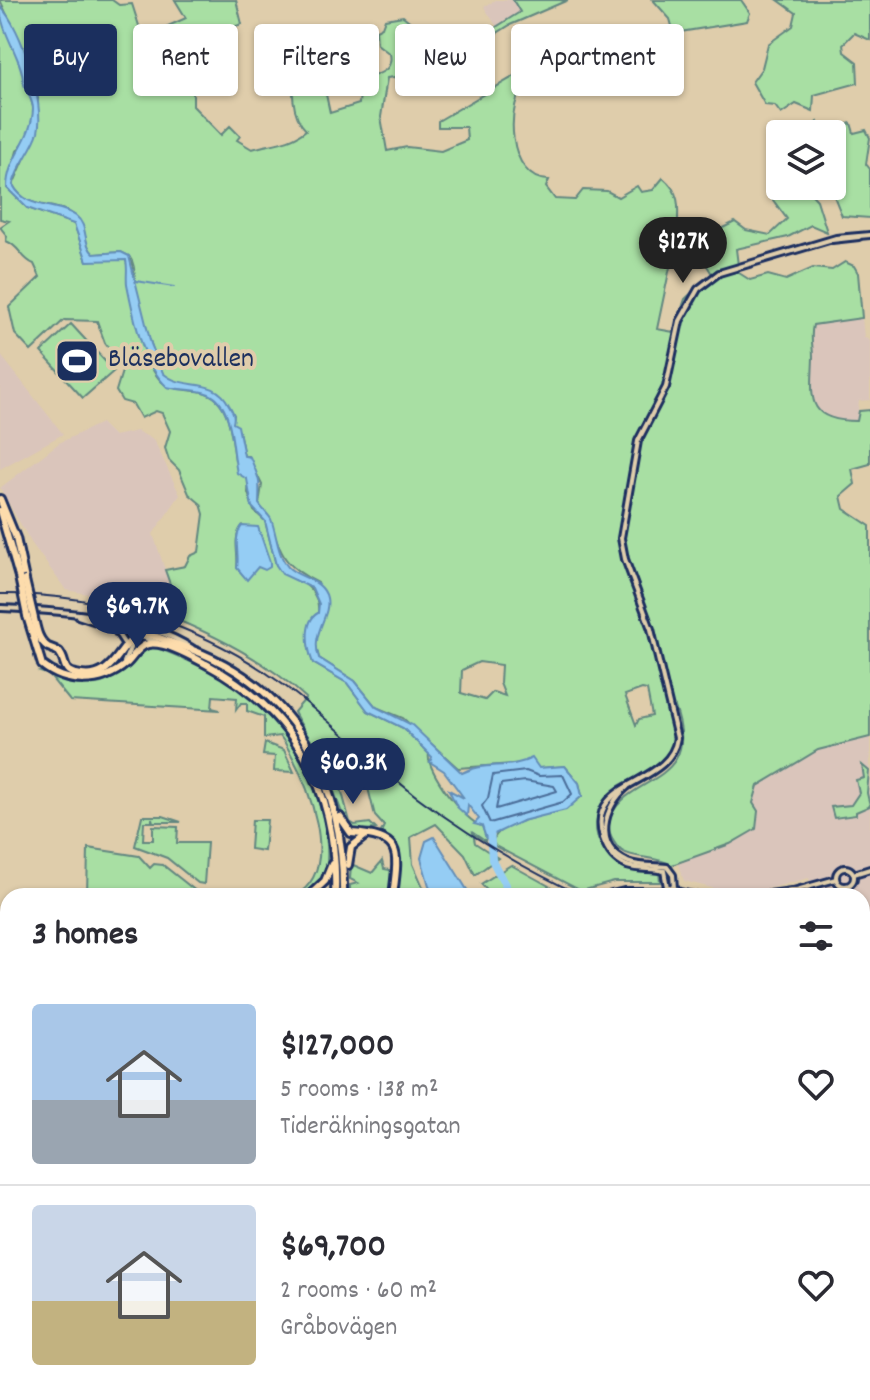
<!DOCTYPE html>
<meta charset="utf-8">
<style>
:root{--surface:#fff;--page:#f2f2f3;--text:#2b2b33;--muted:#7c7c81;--line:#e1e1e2;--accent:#1b2f5e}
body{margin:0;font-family:Dekko,sans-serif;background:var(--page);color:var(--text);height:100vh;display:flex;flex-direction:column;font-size:30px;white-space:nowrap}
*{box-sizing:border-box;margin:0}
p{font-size:26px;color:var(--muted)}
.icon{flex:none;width:44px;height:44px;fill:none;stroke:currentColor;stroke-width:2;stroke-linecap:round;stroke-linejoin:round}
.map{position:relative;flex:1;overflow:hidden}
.side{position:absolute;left:0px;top:888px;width:870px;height:512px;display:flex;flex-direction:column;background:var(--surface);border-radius:24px 24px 0 0;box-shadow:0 2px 6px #0004}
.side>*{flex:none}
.top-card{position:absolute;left:24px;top:24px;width:822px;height:72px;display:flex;gap:16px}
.controls{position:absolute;left:766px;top:120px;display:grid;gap:16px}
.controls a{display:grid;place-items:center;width:80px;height:80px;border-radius:8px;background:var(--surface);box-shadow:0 2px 6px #0004;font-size:40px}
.price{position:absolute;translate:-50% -68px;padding:0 18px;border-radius:28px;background:var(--accent);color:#fff;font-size:26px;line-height:52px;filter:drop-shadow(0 2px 4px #0008)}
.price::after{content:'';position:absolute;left:50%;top:48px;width:24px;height:18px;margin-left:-12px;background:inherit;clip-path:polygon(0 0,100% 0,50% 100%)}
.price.active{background:#222;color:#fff}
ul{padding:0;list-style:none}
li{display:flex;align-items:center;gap:24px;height:200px;padding:0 32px}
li+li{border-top:2px solid var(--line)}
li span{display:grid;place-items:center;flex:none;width:224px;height:160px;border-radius:8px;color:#555}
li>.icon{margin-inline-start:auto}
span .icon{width:96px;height:96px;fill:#fffc;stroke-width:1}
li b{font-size:34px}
h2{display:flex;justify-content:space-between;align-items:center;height:96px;padding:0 32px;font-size:34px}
.pill{padding:0 28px;border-radius:8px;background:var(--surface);box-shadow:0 2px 6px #0004;font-size:28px;line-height:72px}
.pill.active{background:var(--accent);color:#fff}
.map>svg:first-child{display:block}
</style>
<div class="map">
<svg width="870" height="1400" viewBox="0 0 870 1400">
<rect width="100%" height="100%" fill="#dfcdab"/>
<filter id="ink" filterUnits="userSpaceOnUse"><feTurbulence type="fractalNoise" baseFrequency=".0125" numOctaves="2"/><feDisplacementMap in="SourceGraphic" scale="16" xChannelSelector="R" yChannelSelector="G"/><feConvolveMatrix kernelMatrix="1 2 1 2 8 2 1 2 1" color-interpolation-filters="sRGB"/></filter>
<g filter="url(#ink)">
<g fill="#dac5bb">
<polygon points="496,0 513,0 521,11 497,27 484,7"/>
<polygon points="862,318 864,337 870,341 870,400 859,401 857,421 835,421 816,408 810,397 811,330 813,325"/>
<polygon points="0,354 63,434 0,469"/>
<polygon points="101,423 114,436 137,431 154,440 180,495 153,534 170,584 116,599 66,590 32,544 0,488 59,443"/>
<polygon points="870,737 870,929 862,929 862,896 840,896 834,891 813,896 809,878 763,890 732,893 684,881 678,864 738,839 758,786 818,750"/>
<polygon points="870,1180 870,1269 862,1272 862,1181"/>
<polygon points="8,1293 8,1392 584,1392 593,1400 0,1400 0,1295"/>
<polygon points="870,1357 870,1400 803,1400 800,1392 862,1392 862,1361"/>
</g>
<g fill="#a8dfa3" stroke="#628780" stroke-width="2" fill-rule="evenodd">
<path d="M0 0H112L119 5 132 4 142 35 173 47 177 55 216 59 193 92V106L221 135 230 126 240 136 237 140 252 149C272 143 289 144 306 130 291 115 290 86 298 67L307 70 319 62 330 113 359 104 361 80C376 75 394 72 390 54L377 44 376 30 382 27 385 19 403 16 413 24 408 30 418 33 425 52 441 62 450 61 428 73 387 78 381 117 387 151 407 147 441 151 467 140 466 127H438V121L571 43 606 37 621 38 630 44 626 57C593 60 557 58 530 79 502 101 508 181 549 180L546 187 555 199 575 200 583 190 607 191 618 197 637 186 641 192 653 190 663 178C683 194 678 212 677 234L685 241 704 237 735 222 746 230 770 235 787 219 767 192 780 182V186H804L817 200 827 232 811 225 788 237 736 249 739 273 750 280 768 275 786 280 813 268 832 270 845 262 854 266 858 273 862 318 813 325C810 336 813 346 813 357 812 396 804 421 857 421L859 411 870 410V464L852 469 855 484 841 496 844 509 870 526V737L818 750 758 786 753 803 758 811 756 829 730 844 672 865C646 850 615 868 608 824 620 773 705 789 675 707L669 711C671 725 676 741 669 754 655 779 618 776 604 801 578 845 621 871 659 872L660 882H614L581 891 495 846 493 840C504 816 558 820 582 796L579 783 565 766 539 768 524 763 458 768 403 718 376 707 355 681 319 658 315 642 324 611 318 583C270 559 285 544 259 504L262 485 248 456H244L239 431 232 423 234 415C211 370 181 395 163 374 157 367 135 295 135 285 134 275 136 265 129 256L121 252 94 254C82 244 88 225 74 215 55 201 26 211 13 185L37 130 38 98 31 82 26 56ZM703 259 712 274 685 299 674 332 657 329 670 267ZM479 662 501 665 500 683 505 696 493 692 485 700 461 693 462 670ZM642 689 647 690 652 716 639 719 636 725 625 695Z"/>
<polygon points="175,0 236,0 242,24 231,28 222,26 203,36 157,36 157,31 186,18"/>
<polygon points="513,0 568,0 510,25 459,57 456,52 462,44 469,44 520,12"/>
<polygon points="653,0 741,0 750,13 747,21 674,33 670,19"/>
<polygon points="778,0 870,0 870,40 854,33 843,44 844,52 857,62 858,83 814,95 813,111 796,104 781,114 775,106 765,105 752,82 762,68 768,44 793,26 796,13"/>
<path d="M0 14 21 60 34 111 29 135 17 151 7 188 27 208 74 224 87 261 114 257 126 260C133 291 137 358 162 382 171 390 186 390 197 391 231 394 231 435 235 460L250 467 248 493 254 511 265 521 276 565C294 579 321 586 318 613 304 624 307 646 313 663L347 683 368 711 403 728 429 754C425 769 465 822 482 826L486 838 485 841 473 833 475 843 498 858 475 875 465 854 436 824 411 837 413 864 427 896H350V885L358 883 350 879 351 864 372 873 382 861 384 869 395 871 393 843 381 832 384 826 375 816 366 780 352 769 335 766 350 822 355 825 370 823 376 829 353 831 344 818 325 768 327 762 334 763 332 756 318 753C311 740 299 723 294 712L306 698C266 660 207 631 157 612 144 607 126 609 116 599L170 584 165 570 185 566 190 556 199 552 204 514 201 504 189 494 179 470 169 460 165 448 170 431 162 413 156 411 141 418 133 404 122 401 116 391 123 368 105 343 97 321 64 320 31 351 15 334 9 307 40 277 34 264C21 259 20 246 6 241L7 236 0 227 9 221 0 219ZM242 526 252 572 247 579 237 568C239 553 232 539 242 526Z"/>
<polygon points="818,122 822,132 851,123 854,133 866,130 870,138 866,164 870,169 870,218 842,216 830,186 832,134 810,134 809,130"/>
<polygon points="71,324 114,371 83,398 41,352"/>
<path d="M152 646C195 662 236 681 269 714 285 729 298 749 307 769 320 798 351 896 295 896 345 868 306 780 285 743L280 736 264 738V717L247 711V703H241L236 710 237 698 213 696 212 708 220 710 70 701 49 675 40 672C61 667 78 690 101 683 123 677 132 649 152 646Z"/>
<path d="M181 648C264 681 323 744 338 835 341 855 340 876 341 896H338C340 768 291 705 181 648Z"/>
<polygon points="265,743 284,750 294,772 274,771 275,756 263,755"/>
<polygon points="862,765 869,771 867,793 870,806 856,812 856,815 834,818 831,807 851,805 859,793 856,780 864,778"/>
<polygon points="142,816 163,816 181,822 153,822 152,818 152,822 144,822 143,840 153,840 153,826 178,827 177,843 207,843 204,884 198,883 167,858 135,846"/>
<polygon points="252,820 267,820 264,851 250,849"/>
<polygon points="88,848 139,856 150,868 154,864 163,865 202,896 87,896"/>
<polygon points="511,865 567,896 492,896 481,884"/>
<polygon points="0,939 8,940 8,1078 0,1080"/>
</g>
<g fill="#95cdf4" stroke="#648eb8" stroke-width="2">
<path d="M0 6C22 28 45 103 38 132 33 150 17 165 13 185 27 211 56 202 76 216 89 226 82 244 94 254L121 252 129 256 151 344 163 373C184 392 214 375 229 405 233 412 235 415 233 423L238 426 244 456 250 457C260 481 260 478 259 504 263 510 268 514 271 519 277 535 277 554 288 567 300 579 323 579 327 598 331 617 310 633 319 658L355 681 376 707 412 725 462 773C484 761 510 770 532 758L539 768 565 766 579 783 582 796 566 810 522 821 486 838 482 826 474 824 479 819 468 805 467 816 457 807 449 790 464 798 444 771 430 762 432 757 403 728 368 711 347 683 313 663C307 648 303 621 318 613L319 604 312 588 282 574 276 565 265 521 252 507 247 479 237 473C232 451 234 405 209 394 195 388 181 391 167 387 142 363 134 318 127 284 126 276 128 268 126 260L87 261 74 224 27 208 7 188C7 157 32 141 33 109 33 98 24 90 23 80 22 58 0 32 0 6Z"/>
<path d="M242 526 258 527 270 562V567L265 570 258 567 247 580 237 568C240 553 232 539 242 526Z"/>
<polygon points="434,837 471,896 432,896 421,858 426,841"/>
<polygon points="6,1171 8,1274 0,1275 0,1173"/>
<polygon points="870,1278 870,1357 862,1361 862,1281"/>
</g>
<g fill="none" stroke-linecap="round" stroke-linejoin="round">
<g stroke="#4c6e9a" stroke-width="2">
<polygon points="526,771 539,776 563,775 572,794 563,802 490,823 482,806 488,798 493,775"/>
<polygon points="525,781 554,786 557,791 496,809 501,784"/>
</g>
<polyline stroke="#648eb8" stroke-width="2" points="136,281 174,287"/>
<g stroke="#95cdf4" stroke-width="8">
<polyline points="490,827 492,860 511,896"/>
<polyline points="862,1187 870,1187"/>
</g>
<g stroke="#1b2f5e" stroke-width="10">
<g id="minor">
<polyline points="832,240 859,237"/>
<path d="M0 608C58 611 142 615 192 648"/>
<polyline points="78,616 157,642"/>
<polyline points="116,631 126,646"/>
<polyline points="124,662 136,635 133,626"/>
<path d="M627 787C604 806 592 846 628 862 640 867 654 865 667 867L673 875 674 888"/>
<circle cx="845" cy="877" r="9"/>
<polyline points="854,874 870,869"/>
<path d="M667 887 664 871C652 868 639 870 627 866 615 861 607 850 603 838 585 778 670 788 677 738L651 629 625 559 621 538 638 441 666 387 680 321 698 289 719 273 836 238 870 235"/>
<polyline points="679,892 697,896"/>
<polyline points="603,896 624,891 662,891"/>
<polyline points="661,896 669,887 676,889 679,896"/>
<polyline points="756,896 791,891"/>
<polyline points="775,896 836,879"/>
</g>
</g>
<g stroke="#1b2f5e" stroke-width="12">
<g id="major">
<polyline points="0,499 16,538 25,580"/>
<polyline points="0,511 19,577"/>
<path d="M33 614C36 626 37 640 48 647 51 648 56 650 59 652 67 661 61 671 76 674 118 685 121 633 144 634 156 635 168 642 179 645 294 682 345 780 343 896"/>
<path d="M27 616 42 665C67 685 101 685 126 664 133 658 138 646 148 644 165 641 191 656 206 664 297 712 339 793 335 896"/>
<path d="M340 817 351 833C402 837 399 849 393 896"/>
<polyline points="348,865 351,847 365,836"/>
<polyline points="309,896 325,881 332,864"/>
</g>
</g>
<g stroke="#1b2f5e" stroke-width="13">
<g id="highway">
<polyline points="0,1084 8,1082"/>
<polyline points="0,1095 8,1093"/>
<polyline points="862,1104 870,1104"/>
<polyline points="862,1112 870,1114"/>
</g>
</g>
<use href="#minor" stroke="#dfcdab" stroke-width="4"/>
<use href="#major" stroke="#fddcac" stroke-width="6"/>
<use href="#highway" stroke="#fddcac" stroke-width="7"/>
<g stroke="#1b2f5e" stroke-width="2">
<path d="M0 594C102 593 203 625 285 686 330 720 371 761 416 796 468 835 524 869 583 896"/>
<polyline points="862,975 870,976"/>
</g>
<g stroke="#1b2f5e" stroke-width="5">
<g id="rail">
<polyline points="862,1104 870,1101"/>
<polyline points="0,1155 8,1154"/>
</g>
</g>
<use href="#rail" stroke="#dfcdab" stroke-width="2" stroke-dasharray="6" stroke-linecap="butt"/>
<g stroke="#1b2f5e" stroke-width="12" stroke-linecap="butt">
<g id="major-bridge">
<polyline points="19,577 27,616"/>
<polyline points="25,580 33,614"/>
</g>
</g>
<use href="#major-bridge" stroke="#fddcac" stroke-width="6"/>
</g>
</g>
<defs>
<g id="stadium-square" transform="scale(2.3)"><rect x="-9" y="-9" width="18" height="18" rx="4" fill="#1b2f5e" stroke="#dfcdab"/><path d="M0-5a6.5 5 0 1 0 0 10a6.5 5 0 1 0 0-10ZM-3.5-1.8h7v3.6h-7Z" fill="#fff"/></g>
</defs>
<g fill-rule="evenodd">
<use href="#stadium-square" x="77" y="361"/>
</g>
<g text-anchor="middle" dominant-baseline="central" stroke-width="8" stroke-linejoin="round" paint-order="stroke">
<g font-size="28" fill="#1b2f5e" stroke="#dfcdab" text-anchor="start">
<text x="108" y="361">Bläsebovallen</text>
</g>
</g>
</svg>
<div class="controls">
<a><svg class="icon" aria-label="layers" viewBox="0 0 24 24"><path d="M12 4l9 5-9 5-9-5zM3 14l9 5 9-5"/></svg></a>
</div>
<b class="price active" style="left:683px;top:285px">$127K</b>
<b class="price" style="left:137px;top:650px">$69.7K</b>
<b class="price" style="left:353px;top:806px">$60.3K</b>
<div class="top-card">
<a class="pill active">Buy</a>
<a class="pill">Rent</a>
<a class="pill">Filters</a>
<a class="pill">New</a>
<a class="pill">Apartment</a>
</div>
<section class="side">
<h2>3 homes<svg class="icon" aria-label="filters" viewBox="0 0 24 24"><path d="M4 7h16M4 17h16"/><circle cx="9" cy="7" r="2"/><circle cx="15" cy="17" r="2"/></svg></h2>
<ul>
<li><span style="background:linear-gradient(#a9c7e8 60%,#9aa5b1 0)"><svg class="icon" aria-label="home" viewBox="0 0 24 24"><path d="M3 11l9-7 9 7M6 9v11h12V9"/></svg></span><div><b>$127,000</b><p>5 rooms · 138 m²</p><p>Tideräkningsgatan</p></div><svg class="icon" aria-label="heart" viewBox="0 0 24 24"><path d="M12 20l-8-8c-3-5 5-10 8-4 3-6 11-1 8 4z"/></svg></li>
<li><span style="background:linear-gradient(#c9d6e8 60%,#c2b280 0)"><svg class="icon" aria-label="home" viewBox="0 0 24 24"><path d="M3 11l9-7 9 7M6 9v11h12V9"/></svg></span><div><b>$69,700</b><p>2 rooms · 60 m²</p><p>Gråbovägen</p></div><svg class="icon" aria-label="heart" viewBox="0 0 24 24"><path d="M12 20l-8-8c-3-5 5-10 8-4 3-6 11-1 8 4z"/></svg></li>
</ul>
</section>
</div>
